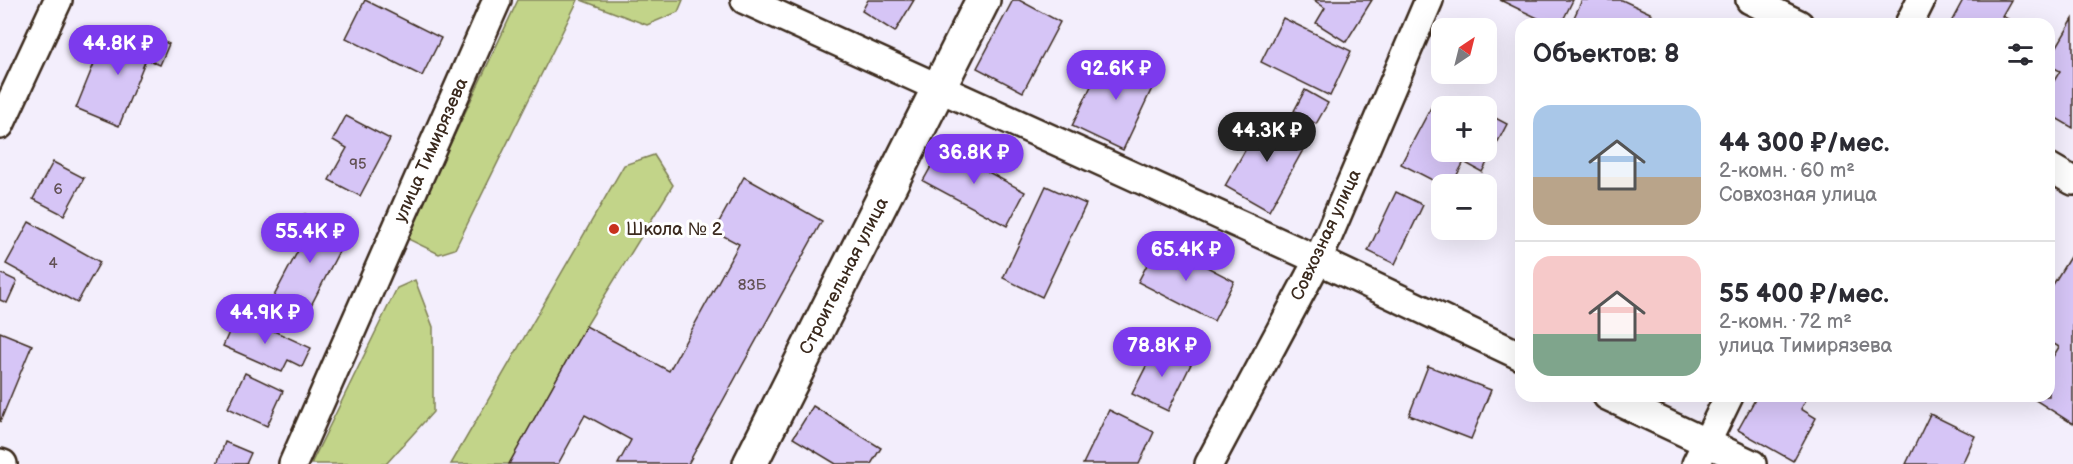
<!DOCTYPE html>
<html lang="ru">
<meta charset="utf-8">
<style>
:root{--surface:#fff;--page:#f7f7f7;--text:#2b2b33;--muted:#7c7c81;--line:#e1e1e2;--accent:#7c3aed}
body{margin:0;font-family:"Balsamiq Sans",sans-serif;background:var(--page);color:var(--text);height:100vh;display:flex;flex-direction:column;font-size:22px;white-space:nowrap}
*{box-sizing:border-box;margin:0}
p{font-size:20px;color:var(--muted)}
.icon{flex:none;width:33px;height:33px;fill:none;stroke:currentColor;stroke-width:2;stroke-linecap:round;stroke-linejoin:round}
.map{position:relative;flex:1;overflow:hidden}
.side{position:absolute;left:1515px;top:18px;width:540px;height:384px;display:flex;flex-direction:column;background:var(--surface);border-radius:18px;box-shadow:0 6px 24px #0002}
.side>*{flex:none}
.needle{width:39px;rotate:35deg}
.tools{position:absolute;left:1431px;top:18px;display:grid;gap:12px}
.tools a{display:grid;place-items:center;width:66px;height:66px;border-radius:12px;background:var(--surface);box-shadow:0 6px 24px #0002;font-size:30px}
.price{position:absolute;translate:-50% -51px;padding:0 14px;border-radius:21px;background:var(--accent);color:#fff;font-size:20px;line-height:39px;filter:drop-shadow(0 2px 3px #0008)}
.price::after{content:'';position:absolute;left:50%;top:36px;width:18px;height:14px;margin-left:-9px;background:inherit;clip-path:polygon(0 0,100% 0,50% 100%)}
.price.on{background:#222;color:#fff}
ul{padding:0;list-style:none}
li{display:flex;align-items:center;gap:18px;height:150px;padding:0 18px}
li+li{border-top:2px solid var(--line)}
li span{display:grid;place-items:center;flex:none;width:168px;height:120px;border-radius:18px;color:#555}
li>.icon{margin-inline-start:auto}
span .icon{width:72px;height:72px;fill:#fffc;stroke-width:1}
li b{font-size:26px}
h2{display:flex;justify-content:space-between;align-items:center;height:72px;padding:0 18px;font-size:26px}
.map>svg:first-child{display:block}
</style>
<div class="map">
<svg width="2073" height="464" viewBox="0 0 2073 464">
<rect width="100%" height="100%" fill="#f3eefc"/>
<filter id="ink" filterUnits="userSpaceOnUse"><feTurbulence type="fractalNoise" baseFrequency=".0167" numOctaves="2"/><feDisplacementMap in="SourceGraphic" scale="12" xChannelSelector="R" yChannelSelector="G"/><feConvolveMatrix kernelMatrix="1 2 1 2 8 2 1 2 1" color-interpolation-filters="sRGB"/></filter>
<g filter="url(#ink)">
<g fill="#c2d489" stroke="#7e7f54" stroke-width="1.5">
<polygon points="518,0 578,0 455,249 439,254 406,238"/>
<polygon points="581,0 683,0 678,12 647,25"/>
<polygon points="654,155 673,185 586,326 509,464 451,464 624,165"/>
<polygon points="415,280 433,327 433,412 386,464 311,464 397,288"/>
</g>
<g fill="#d6c5f6" stroke="#3b2a1e" stroke-width="1.5">
<polygon points="365,0 441,38 422,76 346,38"/>
<polygon points="868,0 914,0 895,32 862,11"/>
<polygon points="1013,0 1019,0 1060,22 1023,92 977,68"/>
<polygon points="1314,0 1372,0 1346,42 1316,23 1325,8"/>
<polygon points="1500,0 1573,0 1561,24 1550,24"/>
<polygon points="1582,0 1622,0 1652,14 1648,24 1571,24"/>
<polygon points="1963,0 2011,0 2002,16 2008,19 2005,24 1950,24"/>
<polygon points="1283,18 1351,51 1330,96 1261,62"/>
<polygon points="2073,19 2073,128 2049,114 2049,89 2060,71 2049,65 2049,60"/>
<polygon points="134,30 169,44 160,65 146,59 119,126 76,108 104,39 127,48"/>
<polygon points="1121,53 1160,71 1123,150 1072,126 1102,63 1114,68"/>
<polygon points="1305,90 1328,103 1316,124 1294,111"/>
<polygon points="1436,98 1451,106 1442,106 1442,152 1486,152 1486,113 1507,124 1482,172 1464,162 1452,184 1442,185 1401,164"/>
<polygon points="1265,115 1309,139 1269,211 1225,186"/>
<polygon points="346,116 390,139 360,196 329,180 347,148 333,140"/>
<polygon points="942,147 964,159 970,149 987,158 981,168 1025,192 1007,226 923,181"/>
<polygon points="53,162 84,178 64,215 33,199"/>
<polygon points="744,177 822,221 688,464 618,464 631,440 585,415 558,464 509,464 586,326 669,371 739,244 714,231"/>
<polygon points="1046,186 1086,204 1042,297 1003,278"/>
<polygon points="1396,192 1423,205 1395,264 1368,251"/>
<polygon points="305,214 347,236 306,315 273,298 302,243 292,238"/>
<polygon points="29,222 100,262 77,303 6,264"/>
<polygon points="1159,242 1234,281 1214,321 1138,282"/>
<polygon points="2073,252 2073,424 2029,396 2049,396 2049,363 2059,347 2049,341 2049,291"/>
<polygon points="0,273 17,281 7,303 0,300"/>
<polygon points="237,314 311,348 302,367 288,360 282,372 223,346"/>
<polygon points="0,332 32,345 0,422"/>
<polygon points="1157,345 1192,362 1168,411 1132,394"/>
<polygon points="1428,366 1491,390 1471,439 1409,415"/>
<polygon points="245,373 283,391 267,426 228,408"/>
<polygon points="1757,396 1808,396 1801,409 1816,418 1793,461 1738,430"/>
<polygon points="813,406 881,448 871,464 836,464 793,438"/>
<polygon points="1109,410 1154,432 1139,464 1083,464"/>
<polygon points="1930,414 1975,436 1962,464 1906,464"/>
<polygon points="225,442 251,453 246,464 217,464"/>
</g>
<g fill="none" stroke-linecap="round" stroke-linejoin="round">
<g stroke="#3b2a1e" stroke-width="32">
<g id="street">
<polyline points="745,0 1318,260 1521,356"/>
<polyline points="1750,0 1799,24"/>
<polyline points="1909,24 1921,0"/>
<polyline points="0,125 58,0"/>
<polyline points="2049,167 2073,181"/>
<polyline points="1607,396 1752,464"/>
<polyline points="0,463 3,464"/>
<polyline points="293,464 497,0"/>
<polyline points="1209,464 1318,260 1429,0"/>
<polyline points="1696,464 1729,396"/>
</g>
</g>
<g stroke="#3b2a1e" stroke-width="38">
<polyline id="secondary" points="750,464 983,0"/>
</g>
<use href="#street" stroke="#fff" stroke-width="27"/>
<use href="#secondary" stroke="#fff" stroke-width="33"/>
</g>
</g>
<circle fill="#c8321e" stroke="#fff" stroke-width="2" cx="614" cy="229" r="6"/>
<g text-anchor="middle" dominant-baseline="central" stroke-width="6" stroke-linejoin="round" paint-order="stroke">
<g font-size="15" fill="#625154">
<text x="358" y="164">95</text>
<text x="58" y="189">6</text>
<text x="53" y="263">4</text>
<text x="752" y="285">83Б</text>
</g>
<g font-size="18" fill="#3b2a1e" stroke="#fff">
<text transform="translate(431 150) rotate(-66)">улица Тимирязева</text>
<text transform="translate(1326 235) rotate(-65)">Совхозная улица</text>
<text transform="translate(844 276) rotate(-63)">Строительная улица</text>
</g>
<g font-size="18" fill="#3b2a1e" stroke="#fff" text-anchor="start">
<text x="626" y="229">Школа № 2</text>
</g>
</g>
</svg>
<div class="tools">
<a><svg class="needle" viewBox="-14 -14 28 28"><path d="M0-13l5 13h-10z" fill="#e53935"/><path d="M0 13l5-13h-10z" fill="#7c7c81"/></svg></a>
<a>+</a>
<a>−</a>
</div>
<b class="price" style="left:118px;top:76px">44.8K ₽</b>
<b class="price" style="left:1116px;top:101px">92.6K ₽</b>
<b class="price on" style="left:1267px;top:163px">44.3K ₽</b>
<b class="price" style="left:974px;top:185px">36.8K ₽</b>
<b class="price" style="left:310px;top:264px">55.4K ₽</b>
<b class="price" style="left:1186px;top:282px">65.4K ₽</b>
<b class="price" style="left:265px;top:345px">44.9K ₽</b>
<b class="price" style="left:1162px;top:378px">78.8K ₽</b>
<section class="side">
<h2>Объектов: 8<svg class="icon" aria-label="filters" viewBox="0 0 24 24"><path d="M4 7h16M4 17h16"/><circle cx="9" cy="7" r="2"/><circle cx="15" cy="17" r="2"/></svg></h2>
<ul>
<li><span style="background:linear-gradient(#a9c7e8 60%,#b9a48a 0)"><svg class="icon" aria-label="home" viewBox="0 0 24 24"><path d="M3 11l9-7 9 7M6 9v11h12V9"/></svg></span><div><b>44 300 ₽/мес.</b><p>2-комн. · 60 m²</p><p>Совхозная улица</p></div></li>
<li><span style="background:linear-gradient(#f6c9c9 65%,#7fa58c 0)"><svg class="icon" aria-label="home" viewBox="0 0 24 24"><path d="M3 11l9-7 9 7M6 9v11h12V9"/></svg></span><div><b>55 400 ₽/мес.</b><p>2-комн. · 72 m²</p><p>улица Тимирязева</p></div></li>
</ul>
</section>
</div>
